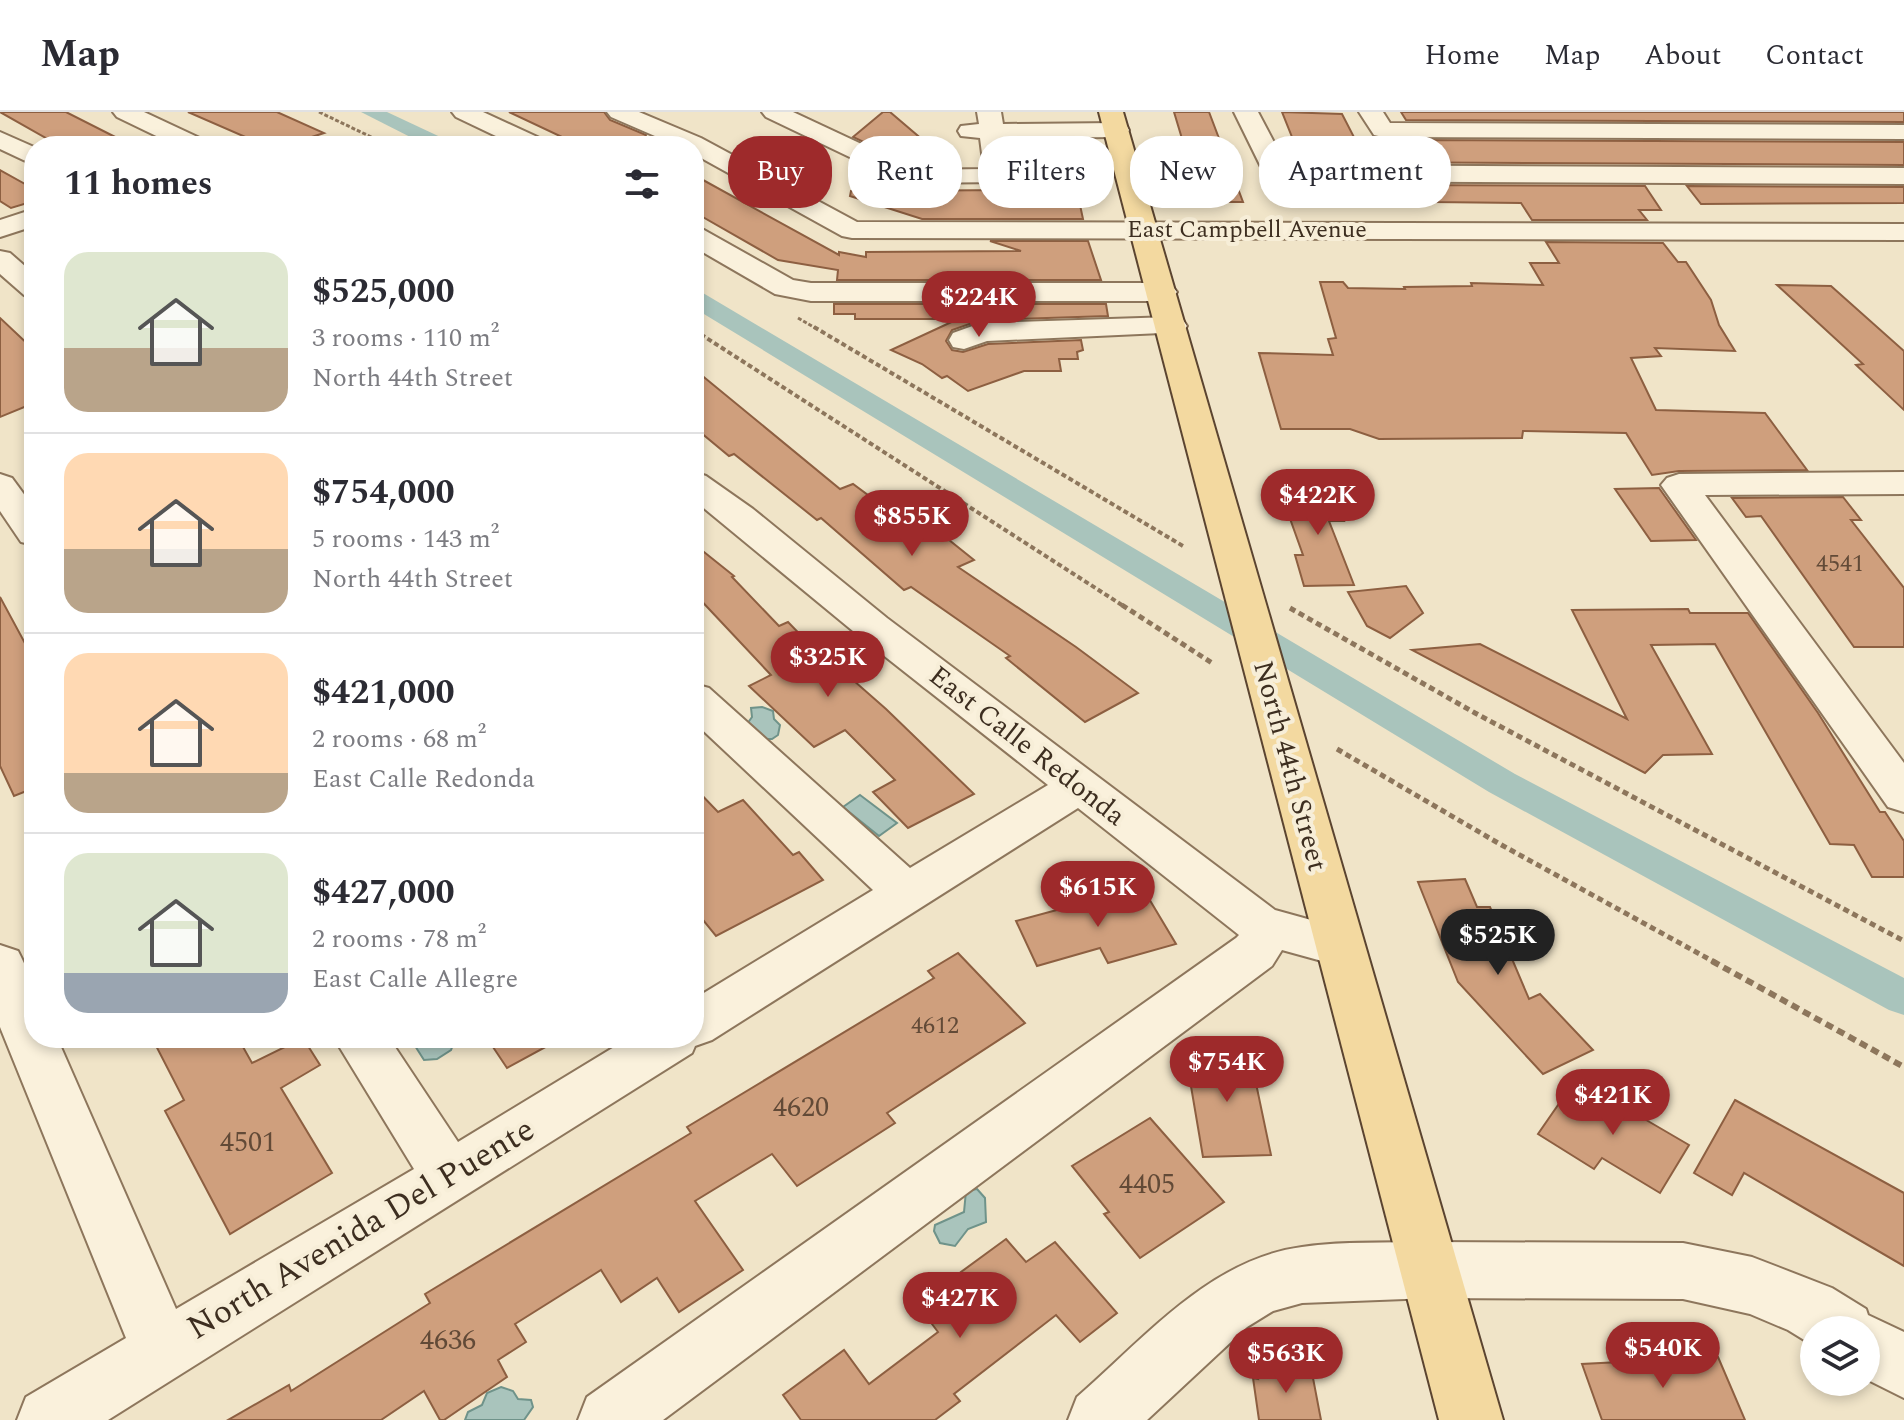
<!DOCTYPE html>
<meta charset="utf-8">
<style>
:root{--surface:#fff;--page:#f2f2f3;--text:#2b2b33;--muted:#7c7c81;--line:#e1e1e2;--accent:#9e2a2b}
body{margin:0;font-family:Spectral,serif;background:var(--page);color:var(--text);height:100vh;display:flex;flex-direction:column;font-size:30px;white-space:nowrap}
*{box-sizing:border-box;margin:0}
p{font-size:26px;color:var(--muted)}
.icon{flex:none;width:44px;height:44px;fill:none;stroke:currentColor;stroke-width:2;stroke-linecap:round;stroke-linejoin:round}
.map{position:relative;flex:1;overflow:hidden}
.drawer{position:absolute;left:24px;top:24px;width:680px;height:912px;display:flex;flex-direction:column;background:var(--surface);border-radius:32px;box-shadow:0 4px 12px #0003}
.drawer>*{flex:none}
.hud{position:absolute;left:728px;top:24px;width:760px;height:72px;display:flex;gap:16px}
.fabs{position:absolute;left:1800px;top:1204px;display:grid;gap:16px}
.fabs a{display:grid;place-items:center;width:80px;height:80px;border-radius:50%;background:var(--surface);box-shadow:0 4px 12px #0003;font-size:40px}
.price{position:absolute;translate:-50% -68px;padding:0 18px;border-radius:28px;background:var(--accent);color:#fff;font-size:26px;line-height:52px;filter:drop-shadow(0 2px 4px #0008)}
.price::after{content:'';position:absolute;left:50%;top:48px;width:24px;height:18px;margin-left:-12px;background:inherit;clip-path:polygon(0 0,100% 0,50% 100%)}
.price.selected{background:#222;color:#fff}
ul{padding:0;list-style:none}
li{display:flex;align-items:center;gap:24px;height:200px;padding:0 40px}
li+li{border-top:2px solid var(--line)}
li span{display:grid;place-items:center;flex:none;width:224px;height:160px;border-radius:24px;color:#555}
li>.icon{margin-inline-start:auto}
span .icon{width:96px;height:96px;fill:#fffc;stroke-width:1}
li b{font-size:34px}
h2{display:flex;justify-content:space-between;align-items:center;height:96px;padding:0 40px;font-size:34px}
.pill{padding:0 28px;border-radius:32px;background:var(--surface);box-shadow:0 4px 12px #0003;font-size:28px;line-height:72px}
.pill.selected{background:var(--accent);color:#fff}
header{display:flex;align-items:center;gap:48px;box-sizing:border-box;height:112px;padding:0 40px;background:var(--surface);border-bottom:2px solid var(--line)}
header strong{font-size:38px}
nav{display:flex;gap:44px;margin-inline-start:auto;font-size:28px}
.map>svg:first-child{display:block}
</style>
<header>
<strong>Map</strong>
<nav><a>Home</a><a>Map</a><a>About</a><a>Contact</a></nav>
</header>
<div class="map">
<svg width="1904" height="1308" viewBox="0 0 1904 1308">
<rect width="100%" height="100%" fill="#f0e4c8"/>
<g fill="#a9c4bc" stroke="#6f938a" stroke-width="2">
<polygon points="762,595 773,599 774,607 780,613 778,623 772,627 763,627 747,612 752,605 751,596"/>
<polygon points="860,683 897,711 879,724 843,695"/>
<polygon points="410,926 451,926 454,930 451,938 437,947 424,948"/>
<polygon points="977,1077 985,1086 986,1110 968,1117 955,1134 940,1131 934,1119 935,1113 964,1100 966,1079"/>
<polygon points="501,1275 513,1279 518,1287 531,1288 533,1295 524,1308 465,1308 468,1300 482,1293 487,1281"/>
</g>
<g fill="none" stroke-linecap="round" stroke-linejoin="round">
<g fill="#a9c4bc" fill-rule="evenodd">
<polygon points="361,0 387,0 451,30 454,34 428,34"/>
<polygon points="694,179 703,181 1515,662 1904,866 1904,903 1889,898 1489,680 694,196"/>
</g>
</g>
<g fill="#cf9f7d" stroke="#8d5f41" stroke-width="2">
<polygon points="0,0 66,0 133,34 60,34"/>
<polygon points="188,0 277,0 324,21 284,34 266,34"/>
<polygon points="509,0 604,0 610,8 646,23 641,34 581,34"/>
<polygon points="883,0 890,0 931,35 891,43 853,25"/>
<polygon points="1174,0 1209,0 1243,90 1196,90 1177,30 1183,30"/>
<polygon points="1282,0 1342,2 1359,35 1431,51 1418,28 1904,30 1904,53 1346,50 1292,25"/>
<polygon points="1401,0 1904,0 1904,10 1406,8"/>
<polygon points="1062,28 1073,79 1077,79 1083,107 922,107 850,84 851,79 1038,78 1032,29"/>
<polygon points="0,58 34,77 34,89 11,96 0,89"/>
<polygon points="694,63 839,143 839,140 866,145 866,140 1021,139 990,129 1088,129 1101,168 837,168 838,158 778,148 694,100"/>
<polygon points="1394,73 1645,74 1661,98 1639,98 1647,108 1532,108 1521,91 1432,90"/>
<polygon points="1687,74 1904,75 1904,91 1701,92"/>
<polygon points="1546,130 1663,131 1678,150 1686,150 1711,188 1719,213 1735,239 1655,236 1661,244 1631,246 1656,298 1765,301 1807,358 1679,359 1652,363 1626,321 1523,319 1522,326 1379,327 1350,317 1281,317 1259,241 1333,243 1328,227 1336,226 1320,170 1343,170 1348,176 1405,177 1404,175 1472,174 1471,171 1543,173 1530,151 1559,151"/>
<polygon points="1777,173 1831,174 1904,239 1904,298 1856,253 1863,252"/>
<polygon points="834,192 1106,192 1108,204 981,208 952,218 946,229 952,238 963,240 988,232 1081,228 1083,238 1077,240 1078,247 1059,247 1061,259 1024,259 968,279 947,264 942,266 922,252 891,238 958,207 855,207 855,202 834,202"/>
<polygon points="0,206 34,238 34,291 0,305"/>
<polygon points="694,257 840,377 853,372 926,426 939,420 974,448 958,455 1076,535 1138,581 1085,610 1006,546 1010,544 911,475 904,478 821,406 817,408 734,342 729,344 694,315"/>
<polygon points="1329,375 1344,409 1329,409 1354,473 1304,474 1295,443 1303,443 1283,387 1295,387 1291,376"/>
<polygon points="1659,376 1696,428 1651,429 1615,377"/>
<polygon points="1843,385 1861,408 1851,408 1904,476 1904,535 1854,535 1761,404 1746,405 1732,386"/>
<polygon points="694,432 734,464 732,465 779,514 788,510 818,541 820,539 886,597 974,682 908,716 873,680 895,668 845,618 814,635 749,574 771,563 694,481"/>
<polygon points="1406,474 1423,501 1390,526 1367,514 1348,480"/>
<polygon points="0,485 34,548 34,676 14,684 0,654"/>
<polygon points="1688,497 1690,501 1748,501 1818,601 1880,700 1885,700 1904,729 1904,765 1872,765 1854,733 1830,732 1715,532 1651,533 1712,642 1663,643 1645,661 1412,538 1480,532 1627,607 1572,498"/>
<polygon points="694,675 718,700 743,688 793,743 799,740 823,768 716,824 694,797"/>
<polygon points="1465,767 1477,795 1490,795 1529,887 1540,882 1593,938 1543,962 1458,870 1418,770"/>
<polygon points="1142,775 1176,832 1108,851 1100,836 1037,854 1016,809"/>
<polygon points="958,841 1025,911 887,1001 895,1011 797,1074 772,1042 695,1089 743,1158 679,1200 657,1166 621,1190 601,1158 515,1212 526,1230 498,1248 507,1265 444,1308 440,1308 424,1279 381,1308 228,1308 289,1273 291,1279 430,1191 425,1182 691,1021 687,1015 934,866 928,859"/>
<polygon points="152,926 238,926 252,951 303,926 320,953 281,976 332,1061 230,1122 165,999 184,988"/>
<polygon points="487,926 562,926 507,956"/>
<polygon points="1249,938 1271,1043 1203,1045 1185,939"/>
<polygon points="1576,967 1689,1033 1660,1081 1602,1046 1594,1057 1538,1022"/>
<polygon points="1735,988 1904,1081 1904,1154 1744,1061 1732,1083 1694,1061"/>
<polygon points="1150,1006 1224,1090 1140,1146 1104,1102 1109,1100 1072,1054"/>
<polygon points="1006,1127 1026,1150 1055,1130 1117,1201 1080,1230 1056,1203 954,1282 960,1289 935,1308 801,1308 783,1283 844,1238 869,1272 938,1220 926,1204 970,1171 961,1160"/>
<polygon points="1718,1245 1745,1308 1602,1308 1582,1252"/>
<polygon points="1256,1257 1304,1257 1306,1266 1313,1266 1321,1308 1259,1308 1253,1266 1258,1267"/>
</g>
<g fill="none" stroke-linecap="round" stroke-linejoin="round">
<g stroke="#8d765c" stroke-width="4">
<g id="minor">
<polygon points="113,0 144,0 206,29 209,34 177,34 117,5"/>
<polygon points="452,0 483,0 546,29 549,34 517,34 456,5"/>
<polygon points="607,0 639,0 701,26 857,110 1904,112 1904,128 852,126 842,124 694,42 694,34 678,34 611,5"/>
<polygon points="762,0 793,0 917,58 984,57 980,26 961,24 958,19 961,14 979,12 977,0 1001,0 1003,12 1117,11 1126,13 1129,18 1126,23 1117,25 1005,26 1011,65 1007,70 904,71 766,5"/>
<polygon points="1234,0 1258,0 1286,53 1904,56 1904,72 1277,69 1268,66 1264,61"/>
<polygon points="1359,0 1383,0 1390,11 1904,13 1904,27 1383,25 1374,23"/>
<polygon points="0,20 34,35 34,53 0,37"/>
<polygon points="34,97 34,114 0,125 0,108"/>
<polygon points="694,116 704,118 793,168 811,171 1162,171 1172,174 1177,180 1172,186 1162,189 811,189 775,182 694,135"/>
<polygon points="0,139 10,141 34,162 34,186 24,183 0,162"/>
<polygon points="1172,205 1183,208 1187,214 1183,220 987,229 964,237 953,235 949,228 953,221 981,211"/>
<path d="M694 360 706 364 753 397 887 506 1275 798 1358 821 1365 835 1358 849 1340 854 1282 838 1272 854 663 1308H578L587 1285 1236 826 1239 823 1078 696 712 928 695 934 692 941 108 1308H17L26 1285 126 1226 0 915V833L18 839C37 875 34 886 34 926H57L176 1197 414 1057 334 926H389L458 1030 629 926H694V887L873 778 694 610V572L709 576 910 756 1048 673 859 524 694 388Z"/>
<polygon points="1904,360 1904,382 1705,383 1904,651 1904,700 1888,695 1661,373 1667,366 1679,362"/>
<polygon points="0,362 12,366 34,396 34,433 21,430 0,399"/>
<path d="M1431 1130 1683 1131 1752 1145 1832 1176 1866 1197 1868 1203 1904 1220V1286L1866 1267V1218H1814V1234L1788 1218 1750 1202 1683 1187 1431 1186 1302 1191 1273 1199 1247 1215 1147 1308H1068L1077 1285C1144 1227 1210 1147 1302 1135 1344 1129 1389 1131 1431 1130Z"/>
</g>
</g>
<g stroke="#5b4430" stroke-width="4">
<polygon id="major" points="1099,0 1123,0 1503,1308 1439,1308"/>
</g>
<g stroke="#8d765c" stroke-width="3" stroke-dasharray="4 2" stroke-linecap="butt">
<polyline points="319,0 390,34"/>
<polyline points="798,206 817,217"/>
</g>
<g stroke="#8d765c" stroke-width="4" stroke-dasharray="5 3" stroke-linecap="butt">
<polyline points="814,215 1183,434"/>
<polyline points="694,218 1125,495"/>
</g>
<g stroke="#8d765c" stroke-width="5" stroke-dasharray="6 4" stroke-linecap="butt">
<polyline points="1122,493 1212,551"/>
<polyline points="1290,496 1475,601 1904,829"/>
<polyline points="1337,637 1498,731 1716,851"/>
</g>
<polyline stroke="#8d765c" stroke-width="6" stroke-dasharray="8 5" stroke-linecap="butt" points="1712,849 1904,955"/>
<use href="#minor" fill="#faf1dc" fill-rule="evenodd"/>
<use href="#major" fill="#f3d9a0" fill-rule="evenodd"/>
</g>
<g text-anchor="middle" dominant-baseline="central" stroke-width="8" stroke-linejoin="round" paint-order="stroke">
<g font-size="24" fill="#3d2e20" stroke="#f7eed8">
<text x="1247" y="118">East Campbell Avenue</text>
</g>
<g font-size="24" fill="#624a37">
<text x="1840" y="452">4541</text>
<text x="935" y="914">4612</text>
</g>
<g font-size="28" fill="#3d2e20" stroke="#f7eed8">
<text transform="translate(1027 634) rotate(38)">East Calle Redonda</text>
<text transform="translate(1290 654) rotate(75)">North 44th Street</text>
</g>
<g font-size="28" fill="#624a37">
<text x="801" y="995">4620</text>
<text x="248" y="1030">4501</text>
<text x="1147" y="1072">4405</text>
<text x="448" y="1228">4636</text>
</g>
<g font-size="34" fill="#3d2e20" stroke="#f7eed8">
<text transform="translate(361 1117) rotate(-31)">North Avenida Del Puente</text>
</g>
</g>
</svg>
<div class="fabs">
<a><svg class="icon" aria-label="layers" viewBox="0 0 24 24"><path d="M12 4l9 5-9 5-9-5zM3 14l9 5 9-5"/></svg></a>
</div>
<b class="price" style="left:979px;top:227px">$224K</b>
<b class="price" style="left:1318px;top:425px">$422K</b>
<b class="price" style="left:912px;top:446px">$855K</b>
<b class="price" style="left:828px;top:587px">$325K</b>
<b class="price" style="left:1098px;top:817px">$615K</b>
<b class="price selected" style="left:1498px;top:865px">$525K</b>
<b class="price" style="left:1227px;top:992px">$754K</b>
<b class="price" style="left:1613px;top:1025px">$421K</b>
<b class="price" style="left:960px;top:1228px">$427K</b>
<b class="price" style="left:1663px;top:1278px">$540K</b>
<b class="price" style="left:1286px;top:1283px">$563K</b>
<div class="hud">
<a class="pill selected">Buy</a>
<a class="pill">Rent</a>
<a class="pill">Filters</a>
<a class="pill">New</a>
<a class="pill">Apartment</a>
</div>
<section class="drawer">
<h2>11 homes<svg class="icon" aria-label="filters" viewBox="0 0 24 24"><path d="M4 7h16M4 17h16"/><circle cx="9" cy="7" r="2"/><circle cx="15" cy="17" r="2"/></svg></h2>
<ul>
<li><span style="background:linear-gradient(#dfe7d0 60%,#b9a48a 0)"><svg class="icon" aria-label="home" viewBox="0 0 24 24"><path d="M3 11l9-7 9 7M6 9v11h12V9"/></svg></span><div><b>$525,000</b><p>3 rooms · 110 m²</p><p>North 44th Street</p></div></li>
<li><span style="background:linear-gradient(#ffd9b3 60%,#b9a48a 0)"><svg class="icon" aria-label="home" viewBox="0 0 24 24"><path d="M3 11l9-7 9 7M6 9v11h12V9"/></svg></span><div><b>$754,000</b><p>5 rooms · 143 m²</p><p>North 44th Street</p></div></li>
<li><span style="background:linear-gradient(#ffd9b3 75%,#b9a48a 0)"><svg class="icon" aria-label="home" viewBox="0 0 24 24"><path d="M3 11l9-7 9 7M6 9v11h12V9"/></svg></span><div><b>$421,000</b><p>2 rooms · 68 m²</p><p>East Calle Redonda</p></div></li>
<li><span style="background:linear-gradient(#dfe7d0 75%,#9aa5b1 0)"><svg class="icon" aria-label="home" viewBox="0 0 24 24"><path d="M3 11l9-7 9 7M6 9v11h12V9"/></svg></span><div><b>$427,000</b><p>2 rooms · 78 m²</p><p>East Calle Allegre</p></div></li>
</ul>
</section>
</div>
